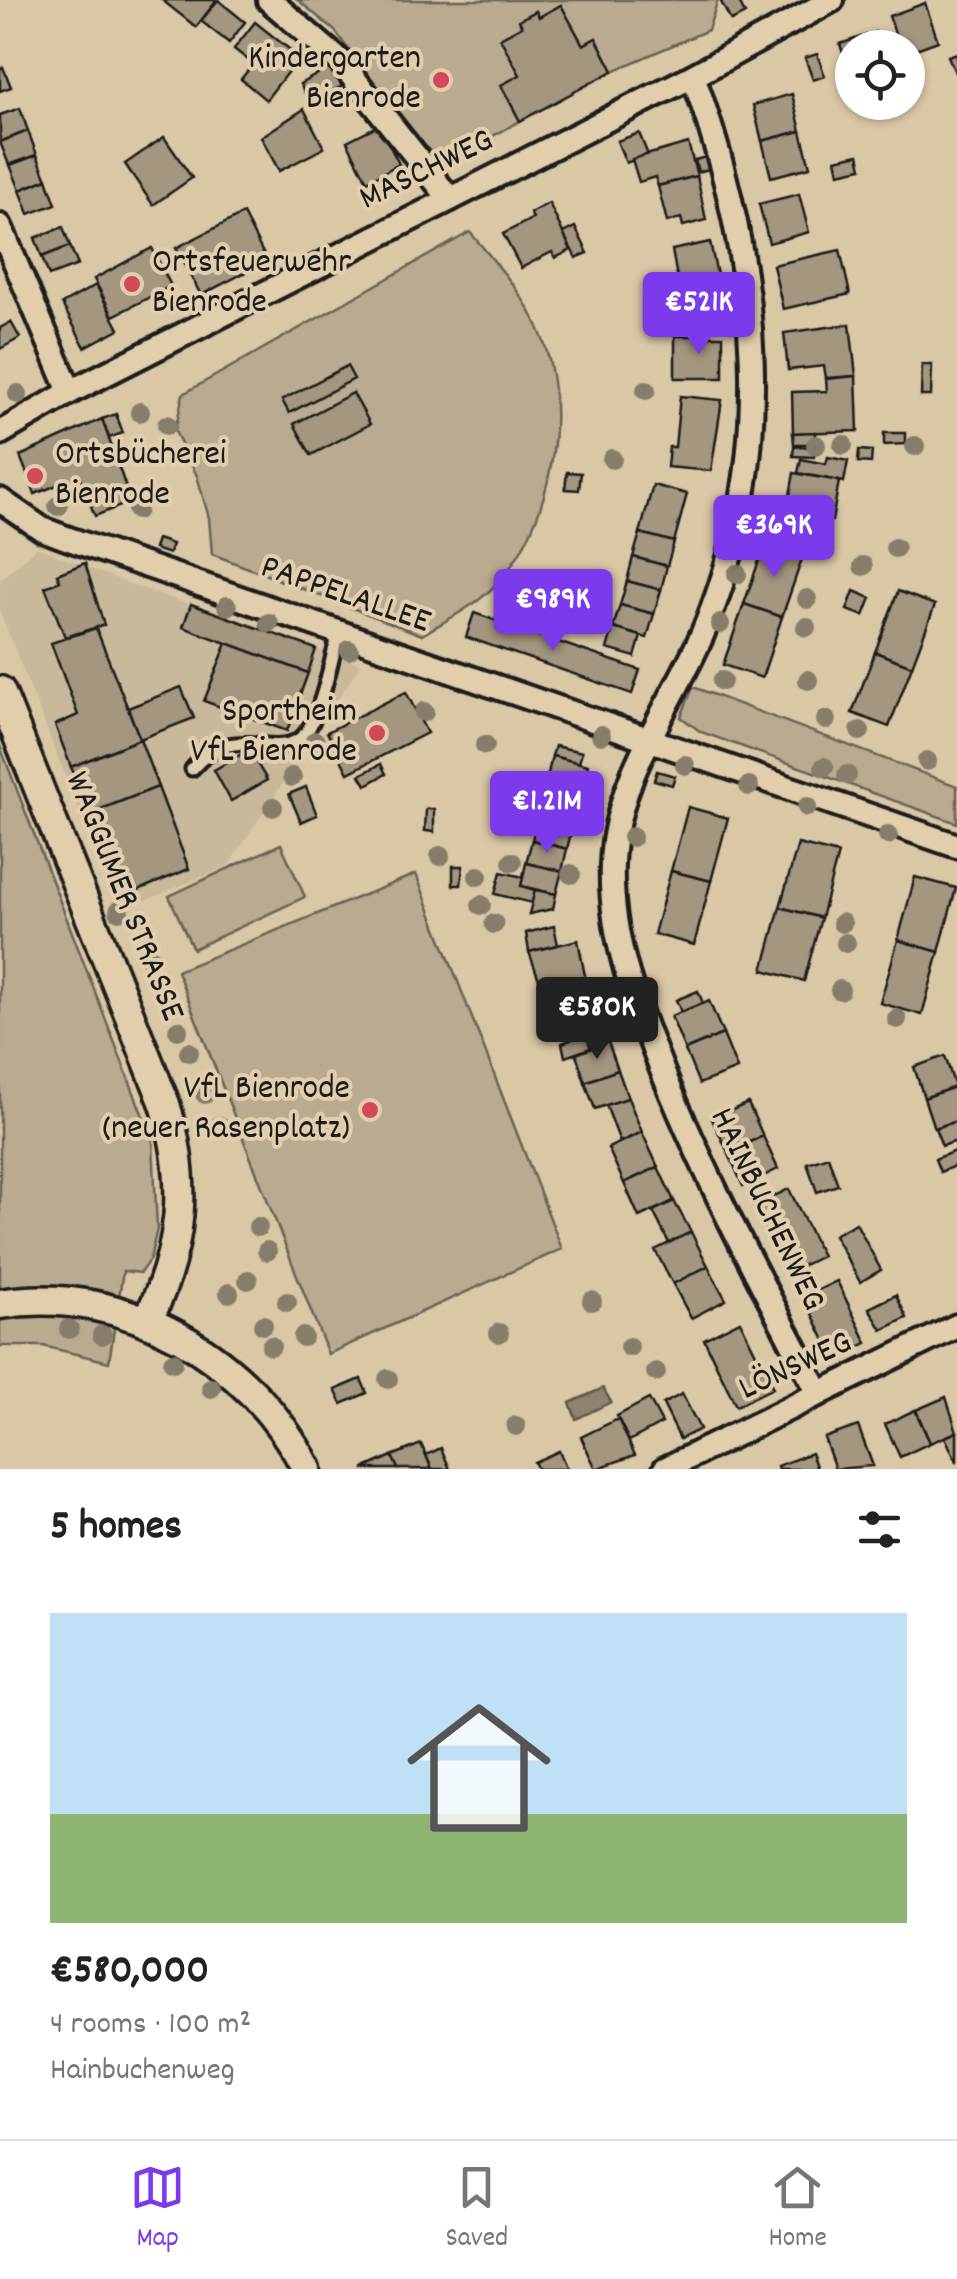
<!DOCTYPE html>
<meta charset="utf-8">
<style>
:root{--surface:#fff;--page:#f6f6f6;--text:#222;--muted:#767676;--line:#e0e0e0;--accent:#7c3aed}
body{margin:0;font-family:Dekko,sans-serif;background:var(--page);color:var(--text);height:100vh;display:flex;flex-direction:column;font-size:38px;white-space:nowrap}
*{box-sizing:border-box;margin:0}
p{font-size:32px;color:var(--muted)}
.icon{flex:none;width:55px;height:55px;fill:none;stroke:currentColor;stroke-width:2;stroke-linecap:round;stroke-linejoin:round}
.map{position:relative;height:1469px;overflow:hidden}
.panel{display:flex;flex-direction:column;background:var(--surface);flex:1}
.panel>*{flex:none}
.fabs{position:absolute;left:835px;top:30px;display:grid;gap:20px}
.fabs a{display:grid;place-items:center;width:90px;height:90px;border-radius:50%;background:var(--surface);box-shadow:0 2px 8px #0004;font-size:50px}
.price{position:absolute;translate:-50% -85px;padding:0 22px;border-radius:10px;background:var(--accent);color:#fff;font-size:32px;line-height:65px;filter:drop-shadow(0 2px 5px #0008)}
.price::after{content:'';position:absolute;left:50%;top:60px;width:30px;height:22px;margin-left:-15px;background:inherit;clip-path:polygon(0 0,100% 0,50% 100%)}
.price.current{background:#222;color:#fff}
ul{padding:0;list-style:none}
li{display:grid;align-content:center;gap:20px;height:530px;padding:0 50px}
li span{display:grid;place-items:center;height:310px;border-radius:0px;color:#555}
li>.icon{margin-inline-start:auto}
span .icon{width:180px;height:180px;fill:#fffc;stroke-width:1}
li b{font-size:42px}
h2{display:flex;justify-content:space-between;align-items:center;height:120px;padding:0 50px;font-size:42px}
.dock{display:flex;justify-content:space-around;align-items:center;height:140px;border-top:2px solid var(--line);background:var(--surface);font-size:28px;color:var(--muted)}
.dock a{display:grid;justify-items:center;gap:5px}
.dock .current{color:var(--accent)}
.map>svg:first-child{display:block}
</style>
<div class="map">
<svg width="957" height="1469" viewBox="0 0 957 1469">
<rect width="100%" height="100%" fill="#dac7a6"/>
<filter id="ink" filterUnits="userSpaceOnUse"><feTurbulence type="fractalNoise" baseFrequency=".01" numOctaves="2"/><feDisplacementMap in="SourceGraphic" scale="20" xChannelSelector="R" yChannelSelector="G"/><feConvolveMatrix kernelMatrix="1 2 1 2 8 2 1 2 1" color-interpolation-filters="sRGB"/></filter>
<g filter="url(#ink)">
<polygon fill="#cab89a" points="37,547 124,582 361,664 228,866 119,911 0,612 0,580"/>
<g fill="#baaa8f" stroke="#6b6356" stroke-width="2.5">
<polygon points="298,0 718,0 708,30 613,71 596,38 583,45 561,5 539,17 536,11 520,20 520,75 502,86 520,121 435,168 335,31"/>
<path d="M470 232C492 259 517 286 533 317 577 398 554 541 480 599 463 612 441 623 422 635L212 554 209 518 197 476 175 431 183 394Z"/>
<polygon points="693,687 957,786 957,823 701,732 681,717"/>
<polygon points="0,746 153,1142 157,1229 150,1259 140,1273 123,1271 109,1362 43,1346 0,1346"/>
<polygon points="281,844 305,897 193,949 169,896"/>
<polygon points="416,874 562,1249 328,1354 177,971"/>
</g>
<polygon fill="#8f8370" stroke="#615a4e" stroke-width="2.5" points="603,1388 611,1402 576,1419 570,1403"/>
<g fill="#a5967f" stroke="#1c1c1c" stroke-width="2.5">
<polygon points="162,0 217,0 196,27"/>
<polygon points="218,0 245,22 229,43 201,21"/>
<polygon points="720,0 738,0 745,14 731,21"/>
<polygon points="925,3 938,41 908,52 908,48 900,48 889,16"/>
<polygon points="561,5 583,45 596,38 613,71 520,121 501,85 520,75 500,38 522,26 519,20 536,11 539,17"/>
<polygon points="255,22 299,57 266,100 241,79 253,64 234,49"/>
<polygon points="875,32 880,48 852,48 852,81 840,44"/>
<polygon points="957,53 957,77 948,56"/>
<polygon points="817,54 825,76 813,80 805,58"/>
<polygon points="332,66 346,84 310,103 300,84"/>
<polygon points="3,67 11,87 0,91 0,69"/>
<polygon points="792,94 801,131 762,141 753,105"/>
<polygon points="20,108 28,131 0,142 0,115"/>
<polygon points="304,109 324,148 279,171 261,137"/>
<polygon points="379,125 399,164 367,181 347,141"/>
<polygon points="28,131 37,155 9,165 0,142"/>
<polygon points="801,131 810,167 771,177 762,141"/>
<polygon points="639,133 648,155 626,163 617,141"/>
<polygon points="164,137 192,178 153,205 125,164"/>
<polygon points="688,143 697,176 658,186 655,177 639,182 632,159"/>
<polygon points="859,154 862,168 839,173 836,159"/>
<polygon points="37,155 47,179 20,190 10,165"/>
<polygon points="706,157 709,169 698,172 695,160"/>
<polygon points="697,176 706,220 683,226 681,218 667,222 658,186"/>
<polygon points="47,179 56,204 29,214 20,190"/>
<polygon points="799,194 809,232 769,243 759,204"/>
<polygon points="549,203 571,250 555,258 552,252 521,268 503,234 533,218 530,213"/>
<polygon points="243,214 267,261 201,295 176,248"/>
<polygon points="63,227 70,246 42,257 35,238"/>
<polygon points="575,227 588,253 576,258 563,233"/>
<polygon points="710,242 717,275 678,283 672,250"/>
<polygon points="70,246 78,265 49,276 42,257"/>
<polygon points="152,248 171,286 113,316 94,279"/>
<polygon points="840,250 850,294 783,309 773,265"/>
<polygon points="698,279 705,316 676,322 669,286"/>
<polygon points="96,285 119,329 85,347 62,304"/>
<polygon points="11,322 20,338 0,349 0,328"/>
<polygon points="850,324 856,376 826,378 824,366 788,370 784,333"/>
<rect x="675" y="336" width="48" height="42"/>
<polygon points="922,365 932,365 931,396 921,396"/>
<polygon points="347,366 354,379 289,413 282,400"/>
<polygon points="856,376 858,431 793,433 792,392 827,391 826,379"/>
<polygon points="353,393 370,424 311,455 294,424"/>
<polygon points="680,396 722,400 711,471 667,467 669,447 675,447"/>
<polygon points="116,414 123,433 109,438 102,419"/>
<polygon points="102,419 131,502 95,516 79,476 35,494 20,456"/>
<polygon points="815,432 815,444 794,444 793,433"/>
<polygon points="884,433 905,433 905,444 884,445"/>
<polygon points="794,446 814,447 814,457 793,456"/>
<polygon points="859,450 872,451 871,463 858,462"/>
<polygon points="828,457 848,461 844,482 798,473 801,459 826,464"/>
<polygon points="567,472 581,473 579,490 565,489"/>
<polygon points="794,473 839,481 832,521 787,512"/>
<polygon points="653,485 687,494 674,542 640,533"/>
<polygon points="640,533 674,542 667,566 633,557"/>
<polygon points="157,539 172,544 169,554 154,549"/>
<polygon points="765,543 803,556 782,617 744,604"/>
<polygon points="633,557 667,566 661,590 627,581"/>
<polygon points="85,563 104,625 65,637 45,587 60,581 57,574"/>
<polygon points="627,581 661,590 654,614 620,605"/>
<polygon points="854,591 871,598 864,616 847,610"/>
<polygon points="898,591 935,605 912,666 875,652"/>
<polygon points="191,604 316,649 308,673 183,627"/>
<polygon points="744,604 782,617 762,678 723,665"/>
<polygon points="620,605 654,614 647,638 613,628"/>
<polygon points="474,613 640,670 632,694 466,637"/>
<polygon points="96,628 140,739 71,767 55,725 78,715 51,643"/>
<polygon points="613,628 641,636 635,657 607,649"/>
<polygon points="227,643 308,673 287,731 204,701"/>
<polygon points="875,652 912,666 889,727 852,713"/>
<polygon points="181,687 194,718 140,739 128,708"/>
<polygon points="406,692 427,733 348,773 327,732"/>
<polygon points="140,739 158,787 91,813 71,767"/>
<polygon points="555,746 582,752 579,763 552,756"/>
<polygon points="249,750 267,780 231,801 214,770"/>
<polygon points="552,756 588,765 583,787 547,778"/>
<polygon points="381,764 386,774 366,785 360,775"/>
<polygon points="657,771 675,776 672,785 654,780"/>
<polygon points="547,778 583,787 577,808 542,799"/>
<polygon points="158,787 189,869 124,896 91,813"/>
<polygon points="306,787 317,815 301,822 289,794"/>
<polygon points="542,799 577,808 572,829 537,820"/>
<polygon points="688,807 728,818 711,881 671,871"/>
<polygon points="426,809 434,809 434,832 425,831"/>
<polygon points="537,820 572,829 567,849 532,840"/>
<polygon points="532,840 567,849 562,871 526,863"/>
<polygon points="798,844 838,854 821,918 780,907"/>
<polygon points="526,863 562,871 556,894 521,886"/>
<polygon points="453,866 463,866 461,885 453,885"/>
<polygon points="671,871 711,881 694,945 654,934"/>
<polygon points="501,872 523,877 521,886 535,890 532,903 495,894"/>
<polygon points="915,877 956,888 939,952 898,940"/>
<polygon points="535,890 556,894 553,909 529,914"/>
<polygon points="780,907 821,918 804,981 763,970"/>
<polygon points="554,926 558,945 529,952 526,933"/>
<polygon points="578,940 587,986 545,996 529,952"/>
<polygon points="898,940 939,952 922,1015 880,1003"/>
<polygon points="597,983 602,1005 581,1009 577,988"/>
<polygon points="698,991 703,1003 681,1012 676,1000"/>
<polygon points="709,1001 723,1034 685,1050 671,1016"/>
<polygon points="586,1034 591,1048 565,1057 562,1043"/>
<polygon points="723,1034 737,1069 699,1084 685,1050"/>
<polygon points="608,1042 618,1070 585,1082 576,1054"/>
<polygon points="945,1056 955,1087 924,1098 914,1067"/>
<polygon points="618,1070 628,1098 595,1109 585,1082"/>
<polygon points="955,1087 957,1121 934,1128 924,1098"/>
<polygon points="628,1098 642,1132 620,1142 606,1105"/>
<polygon points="748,1103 763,1136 728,1152 712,1119"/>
<polygon points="957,1121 957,1141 942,1146 935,1128"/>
<polygon points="642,1132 658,1167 624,1183 608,1148"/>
<polygon points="763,1136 778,1169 743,1186 728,1152"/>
<polygon points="957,1150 957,1165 940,1172 935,1159"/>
<polygon points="828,1156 838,1185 817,1192 807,1163"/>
<polygon points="658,1167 674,1201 639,1217 624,1183"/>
<polygon points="789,1189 822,1256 787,1273 754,1206"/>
<polygon points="674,1201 691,1232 669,1243 653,1211"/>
<polygon points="856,1223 881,1270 860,1282 834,1235"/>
<polygon points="691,1232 708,1266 673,1284 655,1250"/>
<polygon points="708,1266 726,1300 691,1318 673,1284"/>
<polygon points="837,1281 867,1343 834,1359 804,1297"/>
<polygon points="896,1295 907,1318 882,1330 869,1308"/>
<polygon points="740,1321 773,1388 736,1406 704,1339"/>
<polygon points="361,1379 367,1393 342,1404 335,1390"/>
<polygon points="682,1394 700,1429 680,1439 663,1404"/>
<polygon points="946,1397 957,1432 930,1443 916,1410"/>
<polygon points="649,1399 662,1423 629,1441 617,1416"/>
<polygon points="915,1410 930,1443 900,1457 885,1424"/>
<polygon points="618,1419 635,1455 596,1469 581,1437"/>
<polygon points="858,1426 873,1466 835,1469 824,1438"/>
<polygon points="957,1432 957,1463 945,1437"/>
<polygon points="421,1444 432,1469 398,1469 392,1456"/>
<polygon points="441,1448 450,1469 432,1469 426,1455"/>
<polygon points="559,1451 567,1469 538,1469 534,1462"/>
<polygon points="811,1453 817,1469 778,1469 777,1466"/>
<polygon points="392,1456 398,1469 363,1469"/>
</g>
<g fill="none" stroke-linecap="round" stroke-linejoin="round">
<g stroke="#1c1c1c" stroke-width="19">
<path id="service" d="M192 769C236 718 276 764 304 735 321 716 332 657 339 631"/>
</g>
<g stroke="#1c1c1c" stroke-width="30">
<g id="minor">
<polyline points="269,0 340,61 450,199"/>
<path d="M693 76C759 257 780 453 702 635 669 710 615 779 612 864 609 939 637 1007 664 1075 709 1185 764 1289 819 1394"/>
<polyline points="0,226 70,392"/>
<polyline points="0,433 70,392 693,76 832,0"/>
<polyline points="0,500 42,529 69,539 957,846"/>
<polyline points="665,1469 957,1326"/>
</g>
</g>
<g stroke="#1c1c1c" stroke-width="35">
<g id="tertiary">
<path d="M0 691 165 1104C189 1183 183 1248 147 1322"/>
<path d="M0 1304C126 1283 251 1359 307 1469"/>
</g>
</g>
<use href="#service" stroke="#e2ceac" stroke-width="11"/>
<use href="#minor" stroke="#e2ceac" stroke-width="22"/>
<use href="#tertiary" stroke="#e2ceac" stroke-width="28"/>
</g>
<g fill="#887d6a">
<circle cx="646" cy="390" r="10"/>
<circle cx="18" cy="394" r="10"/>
<circle cx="140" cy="412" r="10"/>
<circle cx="167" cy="425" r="10"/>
<circle cx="816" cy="445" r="10"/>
<circle cx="843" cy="445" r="10"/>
<circle cx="915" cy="446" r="10"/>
<circle cx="612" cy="459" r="10"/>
<circle cx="58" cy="506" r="10"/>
<circle cx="137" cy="510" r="10"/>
<circle cx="817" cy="539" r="10"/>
<circle cx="895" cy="548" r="10"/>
<circle cx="863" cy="566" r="10"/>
<circle cx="737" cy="574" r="10"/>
<circle cx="807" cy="599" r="10"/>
<circle cx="227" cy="606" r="10"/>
<circle cx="269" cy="623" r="10"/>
<circle cx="720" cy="624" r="10"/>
<circle cx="806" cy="627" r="10"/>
<circle cx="349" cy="650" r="10"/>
<circle cx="808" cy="680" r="10"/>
<circle cx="722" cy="681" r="10"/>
<circle cx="424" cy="712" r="10"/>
<circle cx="826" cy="720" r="10"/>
<circle cx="860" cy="731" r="10"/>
<circle cx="601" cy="735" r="10"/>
<circle cx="315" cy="741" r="10"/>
<circle cx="485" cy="745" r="10"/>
<circle cx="927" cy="761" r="10"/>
<circle cx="685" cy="765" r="10"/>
<circle cx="824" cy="767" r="10"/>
<circle cx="847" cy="775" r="10"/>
<circle cx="292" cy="777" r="10"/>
<circle cx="749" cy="786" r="10"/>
<circle cx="273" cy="807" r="10"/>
<circle cx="807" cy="807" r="10"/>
<circle cx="888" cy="835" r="10"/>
<circle cx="632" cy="837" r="10"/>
<circle cx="440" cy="856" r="10"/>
<circle cx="512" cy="862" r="10"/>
<circle cx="571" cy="874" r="10"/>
<circle cx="478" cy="876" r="10"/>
<circle cx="481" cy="905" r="10"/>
<circle cx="119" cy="911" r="10"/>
<circle cx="842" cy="923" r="10"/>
<circle cx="494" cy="924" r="10"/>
<circle cx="846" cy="943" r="10"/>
<circle cx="150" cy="958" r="10"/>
<circle cx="840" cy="990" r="10"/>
<circle cx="162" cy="993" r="10"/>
<circle cx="897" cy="1019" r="10"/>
<circle cx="178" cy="1030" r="10"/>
<circle cx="189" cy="1052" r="10"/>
<circle cx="205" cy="1094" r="10"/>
<circle cx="219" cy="1126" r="10"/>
<circle cx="258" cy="1227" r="10"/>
<circle cx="267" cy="1251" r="10"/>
<circle cx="248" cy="1280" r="10"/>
<circle cx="229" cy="1293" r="10"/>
<circle cx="592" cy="1301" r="10"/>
<circle cx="287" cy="1302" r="10"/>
<circle cx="263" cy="1325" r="10"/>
<circle cx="69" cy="1329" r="10"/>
<circle cx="499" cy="1333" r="10"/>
<circle cx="102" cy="1335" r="10"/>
<circle cx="303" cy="1337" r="10"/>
<circle cx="271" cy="1346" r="10"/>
<circle cx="629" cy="1347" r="10"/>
<circle cx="173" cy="1362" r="10"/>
<circle cx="656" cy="1372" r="10"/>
<circle cx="388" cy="1379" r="10"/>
<circle cx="211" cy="1388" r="10"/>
<circle cx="516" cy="1426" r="10"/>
</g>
</g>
<g fill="#d1495b" stroke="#e2ceac" stroke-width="4">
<circle cx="441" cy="80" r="10"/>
<circle cx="132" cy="284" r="10"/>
<circle cx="35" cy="476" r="10"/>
<circle cx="377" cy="733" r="10"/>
<circle cx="370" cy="1110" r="10"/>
</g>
<g text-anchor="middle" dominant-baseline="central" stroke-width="8" stroke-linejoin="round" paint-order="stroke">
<g font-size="35" fill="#1c1c1c" stroke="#e2ceac" text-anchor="end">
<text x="421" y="60">Kindergarten<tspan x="421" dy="40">Bienrode</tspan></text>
<text x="152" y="264" text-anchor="start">Ortsfeuerwehr<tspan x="152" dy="40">Bienrode</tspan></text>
<text x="55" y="456" text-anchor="start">Ortsbücherei<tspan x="55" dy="40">Bienrode</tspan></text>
<text x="357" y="713">Sportheim<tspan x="357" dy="40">VfL Bienrode</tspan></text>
<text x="350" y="1090">VfL Bienrode<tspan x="350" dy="40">(neuer Rasenplatz)</tspan></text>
</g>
<g font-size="35" fill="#1c1c1c" stroke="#e2ceac">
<text transform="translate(427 171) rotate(-26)">MASCHWEG</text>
<text transform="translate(345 596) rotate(19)">PAPPELALLEE</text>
<text transform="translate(123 897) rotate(68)">WAGGUMER STRASSE</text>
<text transform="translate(766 1210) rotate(64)">HAINBUCHENWEG</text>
<text transform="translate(796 1367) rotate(-25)">LÖNSWEG</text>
</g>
</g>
</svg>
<div class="fabs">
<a><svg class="icon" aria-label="locate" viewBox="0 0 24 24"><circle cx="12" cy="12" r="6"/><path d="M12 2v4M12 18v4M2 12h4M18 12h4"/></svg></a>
</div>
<b class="price" style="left:699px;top:357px">€521K</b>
<b class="price" style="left:774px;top:580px">€369K</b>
<b class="price" style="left:553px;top:654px">€989K</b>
<b class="price" style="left:547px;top:856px">€1.21M</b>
<b class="price current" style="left:597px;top:1062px">€580K</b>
</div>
<section class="panel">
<h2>5 homes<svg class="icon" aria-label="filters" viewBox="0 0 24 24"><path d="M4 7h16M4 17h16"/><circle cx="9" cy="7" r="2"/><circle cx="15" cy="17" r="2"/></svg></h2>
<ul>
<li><span style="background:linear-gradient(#bfe0f5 65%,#8fb573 0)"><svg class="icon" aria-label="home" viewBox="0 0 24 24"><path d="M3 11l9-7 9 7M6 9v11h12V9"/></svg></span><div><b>€580,000</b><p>4 rooms · 100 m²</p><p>Hainbuchenweg</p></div></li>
</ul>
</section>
<nav class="dock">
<a class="current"><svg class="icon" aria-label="map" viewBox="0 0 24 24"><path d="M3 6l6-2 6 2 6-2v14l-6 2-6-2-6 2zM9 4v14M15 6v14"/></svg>Map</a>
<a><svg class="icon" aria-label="saved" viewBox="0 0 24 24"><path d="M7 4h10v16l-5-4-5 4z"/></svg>Saved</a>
<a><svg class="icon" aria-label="home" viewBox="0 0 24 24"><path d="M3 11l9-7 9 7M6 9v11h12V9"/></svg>Home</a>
</nav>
